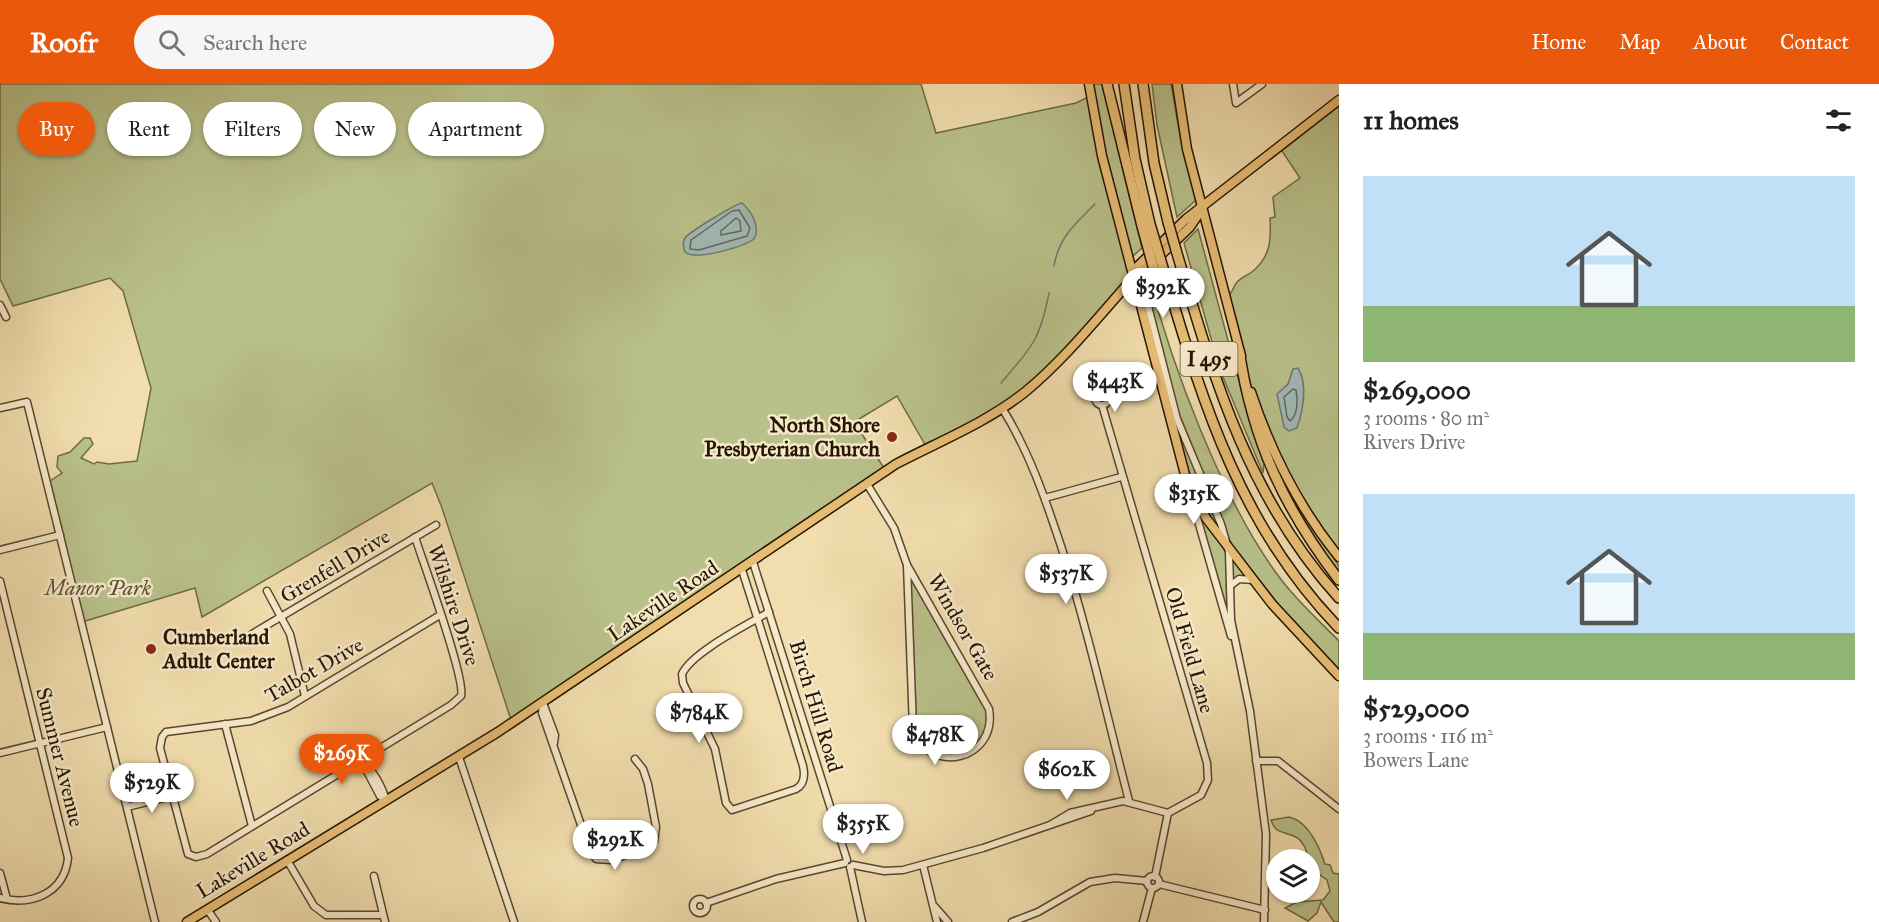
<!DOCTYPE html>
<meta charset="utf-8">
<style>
:root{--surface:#fff;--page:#f6f6f6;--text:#222;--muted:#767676;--accent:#ea580c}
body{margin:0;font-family:"IM FELL Great Primer",serif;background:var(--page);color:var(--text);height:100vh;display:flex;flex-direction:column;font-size:22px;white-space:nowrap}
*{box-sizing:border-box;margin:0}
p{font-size:20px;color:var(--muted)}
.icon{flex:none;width:33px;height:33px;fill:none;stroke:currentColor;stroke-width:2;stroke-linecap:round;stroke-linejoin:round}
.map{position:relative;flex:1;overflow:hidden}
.side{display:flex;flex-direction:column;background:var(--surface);width:540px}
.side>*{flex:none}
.hud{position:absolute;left:18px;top:18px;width:570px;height:54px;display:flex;gap:12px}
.tools{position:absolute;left:1266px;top:765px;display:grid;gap:12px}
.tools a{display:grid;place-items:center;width:54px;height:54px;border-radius:50%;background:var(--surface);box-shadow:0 2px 4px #0004;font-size:30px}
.price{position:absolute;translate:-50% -51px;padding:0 14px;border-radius:21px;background:#fff;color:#222;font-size:20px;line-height:39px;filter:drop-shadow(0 2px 3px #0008)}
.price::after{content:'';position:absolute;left:50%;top:36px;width:18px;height:14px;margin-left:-9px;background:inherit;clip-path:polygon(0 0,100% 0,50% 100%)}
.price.active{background:var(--accent);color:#fff}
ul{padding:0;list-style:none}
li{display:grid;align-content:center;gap:12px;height:318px;padding:0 24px}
li span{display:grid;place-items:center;height:186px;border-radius:0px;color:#555}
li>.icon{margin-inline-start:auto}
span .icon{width:108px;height:108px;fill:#fffc;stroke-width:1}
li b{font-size:26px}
h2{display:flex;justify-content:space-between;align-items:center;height:72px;padding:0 24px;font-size:26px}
.tag{padding:0 21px;border-radius:27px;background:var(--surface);box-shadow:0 2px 4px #0004;font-size:21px;line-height:54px}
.tag.active{background:var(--accent);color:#fff}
header{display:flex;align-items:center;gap:36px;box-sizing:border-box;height:84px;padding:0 30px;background:var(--accent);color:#fff}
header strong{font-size:28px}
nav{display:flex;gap:33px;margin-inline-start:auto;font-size:21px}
.search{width:420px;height:54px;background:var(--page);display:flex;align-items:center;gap:15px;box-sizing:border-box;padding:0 21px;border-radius:33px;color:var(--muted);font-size:22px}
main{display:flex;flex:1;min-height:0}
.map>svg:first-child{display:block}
</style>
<header>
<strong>Roofr</strong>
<div class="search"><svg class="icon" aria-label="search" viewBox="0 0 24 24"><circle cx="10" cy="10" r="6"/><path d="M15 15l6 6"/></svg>Search here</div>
<nav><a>Home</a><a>Map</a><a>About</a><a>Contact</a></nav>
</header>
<main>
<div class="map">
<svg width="1339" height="838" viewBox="0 0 1339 838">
<rect width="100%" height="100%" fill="#f1ddad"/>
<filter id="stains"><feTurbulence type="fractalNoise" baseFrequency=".00333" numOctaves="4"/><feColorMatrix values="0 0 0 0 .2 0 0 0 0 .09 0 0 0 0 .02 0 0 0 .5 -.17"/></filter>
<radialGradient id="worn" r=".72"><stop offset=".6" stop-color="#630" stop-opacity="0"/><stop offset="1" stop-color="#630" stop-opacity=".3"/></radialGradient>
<g fill="#b9c18a" stroke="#6f6b46" stroke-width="1.5">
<polygon points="0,0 921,0 936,49 1076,19 1090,12 1133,194 1026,307 927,364 897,312 854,338 886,387 512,639 442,424 432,399 202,533 195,504 82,538 47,399 62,389 57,383 58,372 70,368 84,354 90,354 93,360 81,374 94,380 97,378 109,380 137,377 151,304 123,207 110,194 13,222 0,195"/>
<polygon points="1093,0 1102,0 1142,164 1132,173 1103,60"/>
<polygon points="1152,0 1171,0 1181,57 1196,116 1177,133 1157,41"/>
<path d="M1339 14V471L1293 403 1251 305 1227 213C1235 206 1232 204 1237 198 1242 193 1248 191 1253 187 1271 172 1271 155 1270 134L1275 133 1273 113 1300 94 1278 61Z"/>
<polygon points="1198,145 1249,334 1264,379 1263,389 1220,286 1184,159"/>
<path d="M1149 194C1173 284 1219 407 1272 483 1290 510 1316 534 1339 557V588L1302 550 1232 462 1177 324 1147 205Z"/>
<polygon points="1177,335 1228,462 1254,496 1244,494 1230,502 1238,576 1169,337"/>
<polygon points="1279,393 1339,482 1339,489 1309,447"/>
<polygon points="907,481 989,625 983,657 960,672 933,668 915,651"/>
<path d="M1289 733C1308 737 1319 762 1325 780L1330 781 1333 789 1339 790V838H1334L1321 818 1317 829 1308 837 1285 824 1297 818 1323 816 1330 807 1327 796 1320 791H1310C1309 778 1308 758 1294 752 1282 747 1276 750 1271 736Z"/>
</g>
<g fill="#a0b9b6" stroke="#6f776e" stroke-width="1.5">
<path d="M742 119C750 126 761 142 754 155 743 163 695 177 685 168 683 163 682 159 685 154 688 149 735 120 742 119Z"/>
<path d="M1298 284C1308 300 1303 327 1297 344L1289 347 1284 343 1277 310 1288 300 1293 285Z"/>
</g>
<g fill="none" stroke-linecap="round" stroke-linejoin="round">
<g stroke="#62675c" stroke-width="1.5">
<polygon points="739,126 750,144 747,152 699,166 690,165 691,156 732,127"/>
<polygon points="736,134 740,137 741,147 721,151 721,147"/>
<path d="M1293 305 1296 306C1298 316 1298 331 1290 337L1287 333 1284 313Z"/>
</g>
<g stroke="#6f776e" stroke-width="1.5">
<path d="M1054 182C1059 153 1075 140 1095 120"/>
<path d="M1001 299C1032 263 1040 256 1049 209"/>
</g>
<g stroke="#58472e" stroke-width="9">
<g id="minor">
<polyline points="1233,0 1236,19 1262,0"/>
<polyline points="1139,187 1177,335 1221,440 1229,468 1231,536 1250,627 1266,750 1264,838"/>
<polyline points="0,221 6,233"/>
<circle cx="1102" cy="314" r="7"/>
<polyline points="0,324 27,318 155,838"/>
<path d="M1002 324C1029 367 1045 414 1061 462 1088 546 1107 632 1129 717"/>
<polyline points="867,400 894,444 907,481"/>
<polyline points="1190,409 1231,552"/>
<polyline points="1045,414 1121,393"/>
<path d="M415 453C423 478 466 595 461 612L451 621 207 770 196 773 188 770 160 664 162 653 166 648 251 637 288 623 440 531"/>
<polyline points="0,466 60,451"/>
<polyline points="753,478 847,776"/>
<path d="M907 481 989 625C998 677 927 692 913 644Z"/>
<path d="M742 486C763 551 783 617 803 682 805 691 805 700 796 705L732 726 726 719 715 665 683 599 682 590C692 568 747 541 769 528"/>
<path d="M0 497 68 774C64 810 31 822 0 814"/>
<polyline points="1230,502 1239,495 1253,496"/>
<polyline points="267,507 290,550 305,612"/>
<polyline points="252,550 436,441"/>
<polyline points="225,640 252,742"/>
<polyline points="554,659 555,651 543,619 542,629 588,761 596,775 611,776 648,763 654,757 656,743 648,700 643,685 635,675"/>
<polyline points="0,669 107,643"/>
<polyline points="459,673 514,838"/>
<path d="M361 676C372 684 383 704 386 717L380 712Z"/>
<polyline points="1256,677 1278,677 1339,725"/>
<polyline points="127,723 172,712"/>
<polyline points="1050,741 1070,729 1123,717 1168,729 1201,711 1208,696 1207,679 1102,321"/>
<polyline points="287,776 314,822 326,831 383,831"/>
<polyline points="853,781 884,787 903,786 983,764 1091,727"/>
<polyline points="923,781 937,838"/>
<polyline points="850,783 862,838"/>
<polyline points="0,789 7,815"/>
<polyline points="374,792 385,838"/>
<circle cx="1153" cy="798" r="6"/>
<polyline points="1155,793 1168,729"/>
<polyline points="1159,800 1265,826"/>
<circle cx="700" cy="822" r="7"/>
<polyline points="706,819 776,795 845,779"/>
<polyline points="935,823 948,838"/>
<polyline points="207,825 216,838"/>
<polyline points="1012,838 1038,828 1090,798 1115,794 1147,797"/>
<polyline points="1143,838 1152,804"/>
</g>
</g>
<g stroke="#251503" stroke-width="11">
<g id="major">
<polyline points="1089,0 1102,72 1188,402 1206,434 1272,520 1339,592"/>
<polyline points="1177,0 1187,65 1241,272"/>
<polyline points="1133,194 1140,191 1190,143 1200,128"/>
<path d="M1251 308C1271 368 1299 424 1339 473"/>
<path d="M187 838 498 648 896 380C940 357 986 339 1025 308 1065 275 1099 232 1133 194L1138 182 1186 135 1339 16"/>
</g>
</g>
<g stroke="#251503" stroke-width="12">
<g id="highway">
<polyline points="1107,0 1142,142"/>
<polyline points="1124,0 1135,75 1150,140"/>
<polyline points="1143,0 1154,79 1168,138"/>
<path d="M1176 166C1214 294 1247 412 1339 514"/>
<path d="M1166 194C1204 324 1242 444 1339 544"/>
<polyline points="1157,197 1168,219"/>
<path d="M1239 267C1253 357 1283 423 1339 496"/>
</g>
</g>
<use href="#minor" stroke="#f6e9ca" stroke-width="6"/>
<use href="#major" stroke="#e8be76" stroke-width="8"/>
<use href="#highway" stroke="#e8be76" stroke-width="9"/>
<g stroke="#251503" stroke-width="12" stroke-linecap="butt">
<g id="highway-bridge">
<polyline points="1168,138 1176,166"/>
<polyline points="1150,140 1166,194"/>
<polyline points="1142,142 1157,197"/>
</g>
</g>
<use href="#highway-bridge" stroke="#e8be76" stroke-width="9"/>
</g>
<g fill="#8f2418" stroke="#f6e9ca" stroke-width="2">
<circle cx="892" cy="353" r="6"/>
<circle cx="151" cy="565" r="6"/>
</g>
<g text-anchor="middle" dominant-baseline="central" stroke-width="5" stroke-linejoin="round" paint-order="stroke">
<rect fill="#f6e9ca" stroke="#64553f" stroke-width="1.5" x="1180.5" y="258" width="57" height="34" rx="4.5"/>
<g font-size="20" font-weight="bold" fill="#251503">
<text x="1209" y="275">I 495</text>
</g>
<g font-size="21" font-weight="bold" fill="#251503" stroke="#f6e9ca" text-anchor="end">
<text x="880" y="341">North Shore<tspan x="880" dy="24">Presbyterian Church</tspan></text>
<text x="163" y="553" text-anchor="start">Cumberland<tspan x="163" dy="24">Adult Center</tspan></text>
</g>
<g font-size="21" fill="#251503" stroke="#f6e9ca">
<text transform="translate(335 482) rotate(-31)">Grenfell Drive</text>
<text transform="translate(663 517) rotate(-34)">Lakeville Road</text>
<text transform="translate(454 521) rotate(72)">Wilshire Drive</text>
<text transform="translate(963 543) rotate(60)">Windsor Gate</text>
<text transform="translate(1190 566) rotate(74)">Old Field Lane</text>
<text transform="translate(314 586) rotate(-30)">Talbot Drive</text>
<text transform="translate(816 622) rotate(73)">Birch Hill Road</text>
<text transform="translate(60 673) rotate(76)">Summer Avenue</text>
<text transform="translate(253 776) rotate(-31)">Lakeville Road</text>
</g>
<g font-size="21" font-style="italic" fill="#595132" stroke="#f6e9ca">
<text x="98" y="504">Manor Park</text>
</g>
</g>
<rect width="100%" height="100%" filter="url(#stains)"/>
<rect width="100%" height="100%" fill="url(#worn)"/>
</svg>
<div class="tools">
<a><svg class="icon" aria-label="layers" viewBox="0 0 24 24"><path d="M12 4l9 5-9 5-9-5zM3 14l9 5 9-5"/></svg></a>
</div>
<b class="price" style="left:1163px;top:235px">$392K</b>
<b class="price" style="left:1115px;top:329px">$443K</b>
<b class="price" style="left:1194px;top:441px">$315K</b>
<b class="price" style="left:1066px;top:521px">$537K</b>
<b class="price" style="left:699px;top:660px">$784K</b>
<b class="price" style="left:935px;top:682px">$478K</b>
<b class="price active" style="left:342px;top:701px">$269K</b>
<b class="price" style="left:1067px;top:717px">$602K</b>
<b class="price" style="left:152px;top:730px">$529K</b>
<b class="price" style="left:863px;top:771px">$355K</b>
<b class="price" style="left:615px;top:787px">$292K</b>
<div class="hud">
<a class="tag active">Buy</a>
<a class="tag">Rent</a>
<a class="tag">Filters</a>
<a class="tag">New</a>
<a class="tag">Apartment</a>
</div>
</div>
<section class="side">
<h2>11 homes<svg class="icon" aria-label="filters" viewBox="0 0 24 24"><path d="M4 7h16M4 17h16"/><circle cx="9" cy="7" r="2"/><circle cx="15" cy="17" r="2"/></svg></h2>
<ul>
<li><span style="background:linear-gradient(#bfe0f5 70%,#8fb573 0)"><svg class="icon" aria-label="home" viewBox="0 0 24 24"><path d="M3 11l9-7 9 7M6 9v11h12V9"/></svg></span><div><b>$269,000</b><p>3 rooms · 80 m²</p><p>Rivers Drive</p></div></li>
<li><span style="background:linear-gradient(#bfe0f5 75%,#8fb573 0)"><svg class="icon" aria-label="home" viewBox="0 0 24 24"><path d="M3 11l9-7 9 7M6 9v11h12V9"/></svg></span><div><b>$529,000</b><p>3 rooms · 116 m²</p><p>Bowers Lane</p></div></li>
</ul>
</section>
</main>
